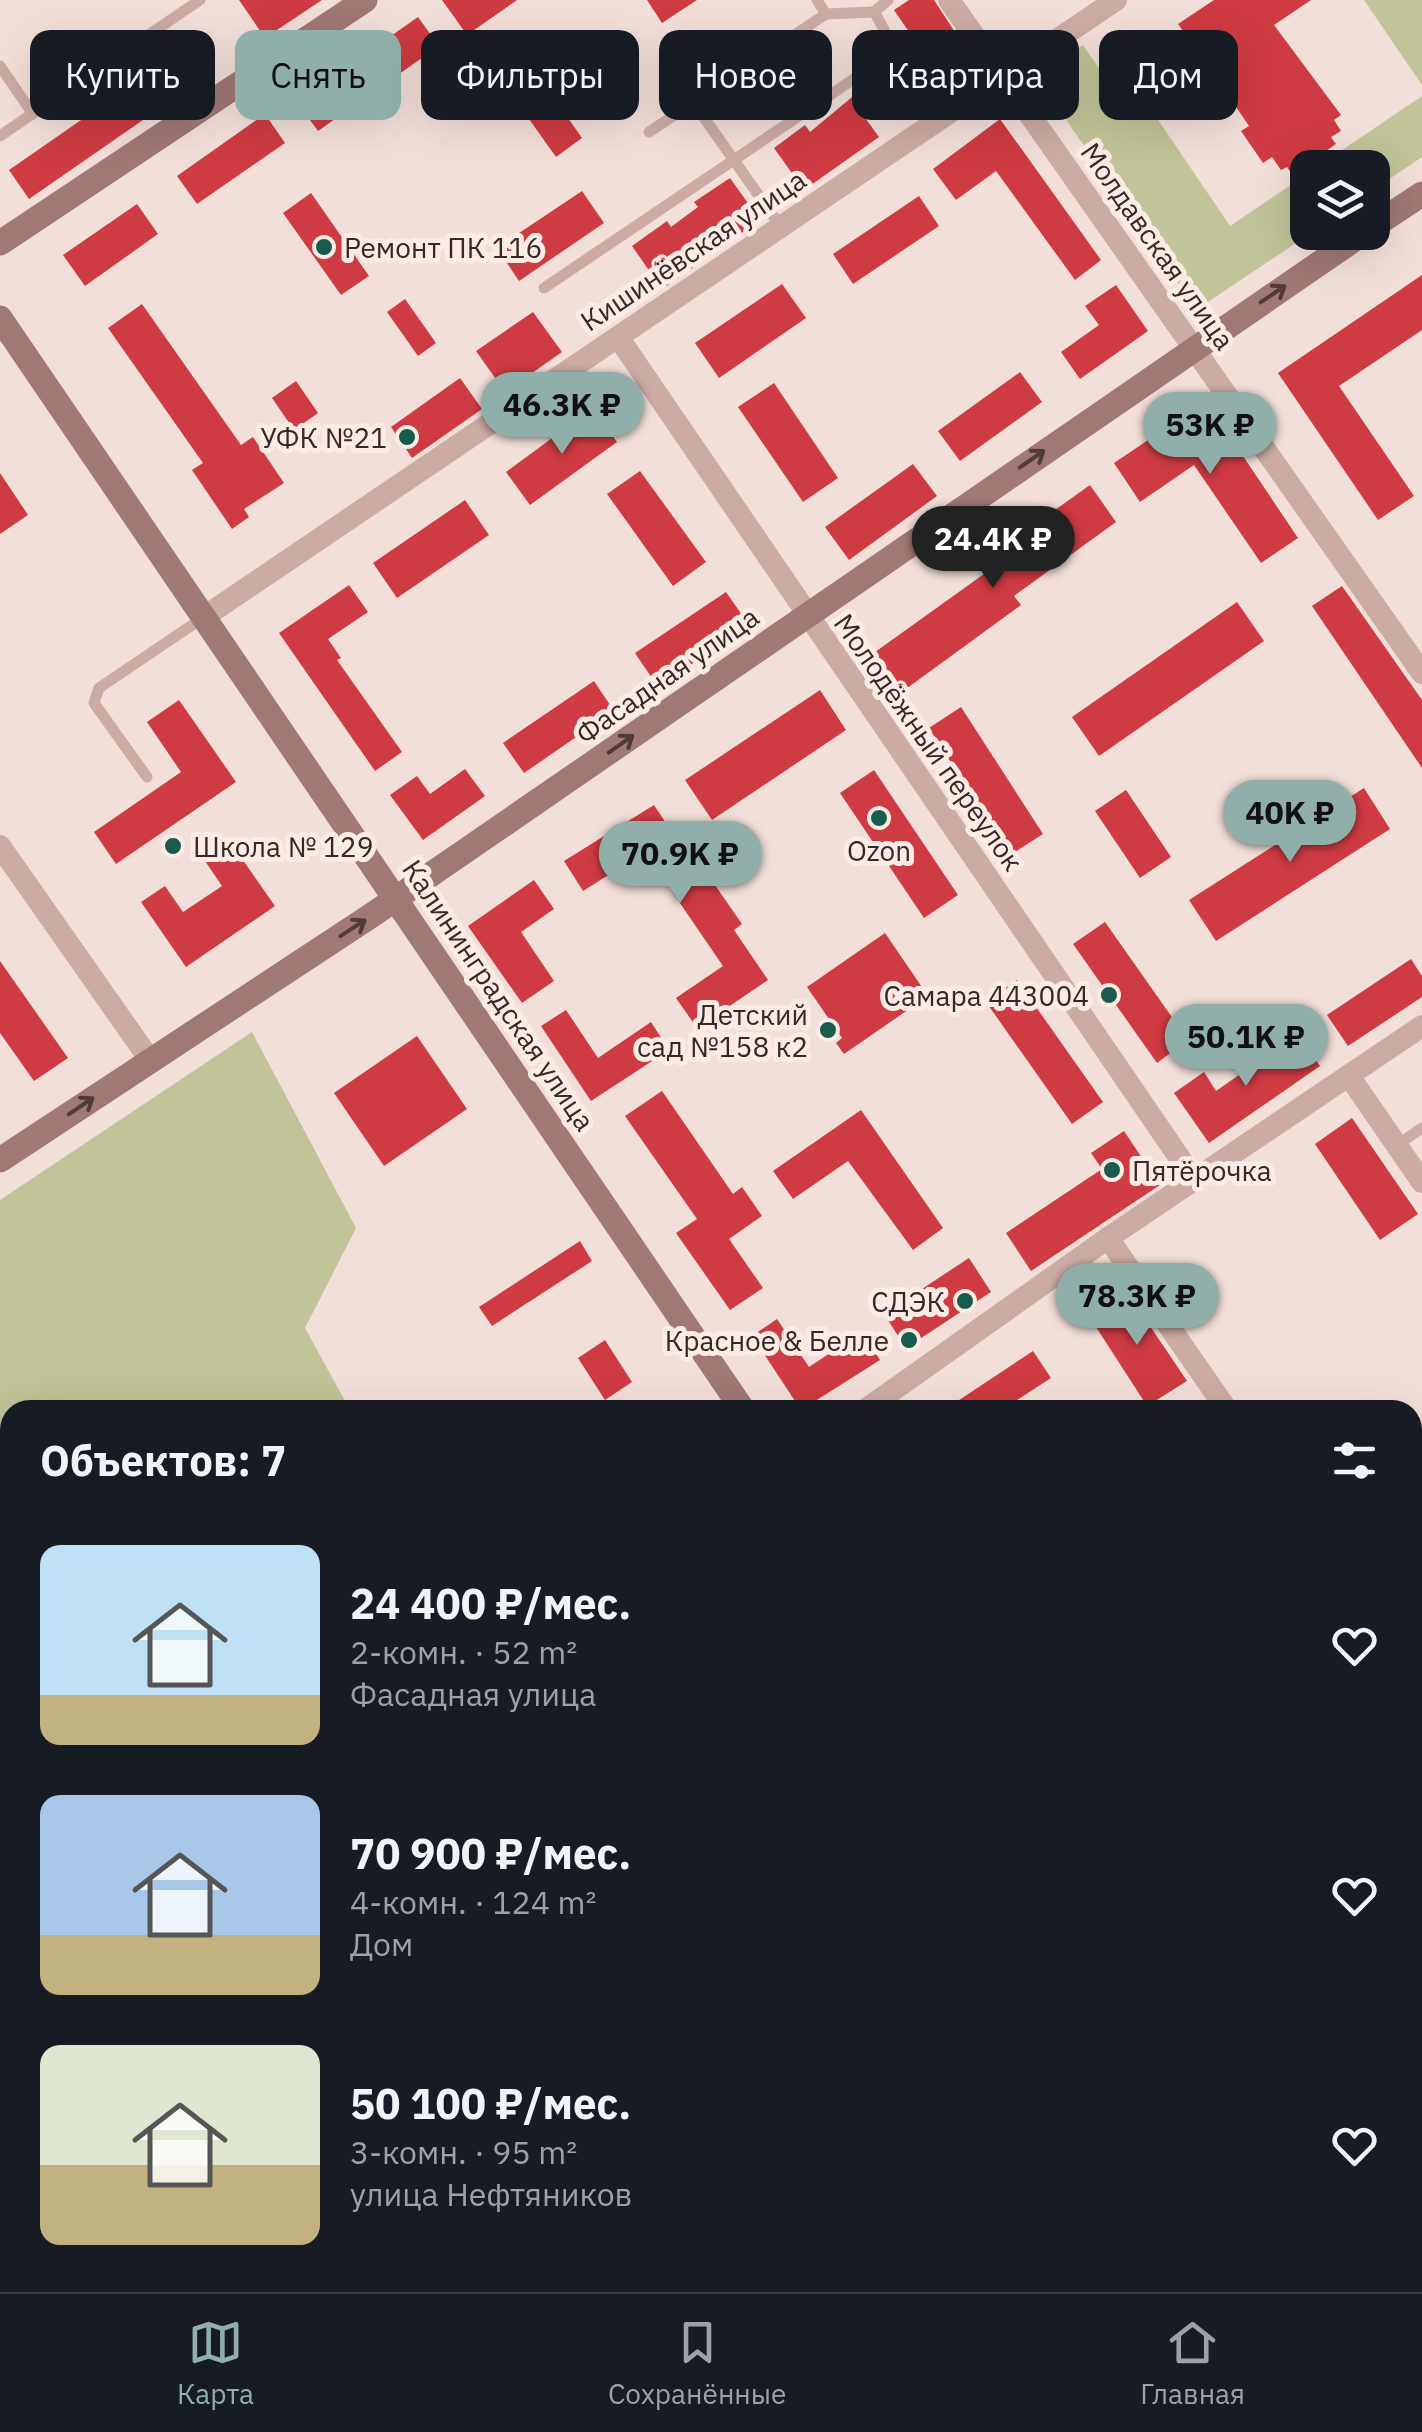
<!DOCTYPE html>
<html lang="ru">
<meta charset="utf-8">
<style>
:root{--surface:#171b24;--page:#242831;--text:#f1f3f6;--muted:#9ea1a6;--line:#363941;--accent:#90afaa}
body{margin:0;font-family:"IBM Plex Sans",sans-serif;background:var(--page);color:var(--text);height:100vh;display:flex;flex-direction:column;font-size:38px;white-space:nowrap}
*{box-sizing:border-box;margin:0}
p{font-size:32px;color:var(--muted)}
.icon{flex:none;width:55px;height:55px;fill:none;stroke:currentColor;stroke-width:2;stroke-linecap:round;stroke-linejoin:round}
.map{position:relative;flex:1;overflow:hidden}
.details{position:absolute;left:0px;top:1400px;width:1422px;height:892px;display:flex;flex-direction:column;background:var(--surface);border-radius:30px 30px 0 0;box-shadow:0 10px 40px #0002}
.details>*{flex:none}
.top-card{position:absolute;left:30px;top:30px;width:1362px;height:90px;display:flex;gap:20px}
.controls{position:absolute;left:1290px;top:150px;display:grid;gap:20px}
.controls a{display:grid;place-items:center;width:100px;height:100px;border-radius:20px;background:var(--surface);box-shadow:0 10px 40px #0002;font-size:50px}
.price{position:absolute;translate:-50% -85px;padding:0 22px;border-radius:35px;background:var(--accent);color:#111;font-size:32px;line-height:65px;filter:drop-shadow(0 2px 5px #0008)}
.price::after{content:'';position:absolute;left:50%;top:60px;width:30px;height:22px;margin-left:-15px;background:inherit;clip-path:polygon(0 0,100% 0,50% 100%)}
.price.on{background:#222;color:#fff}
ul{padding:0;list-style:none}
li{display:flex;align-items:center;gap:30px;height:250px;padding:0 40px}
li span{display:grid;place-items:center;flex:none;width:280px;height:200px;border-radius:20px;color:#555}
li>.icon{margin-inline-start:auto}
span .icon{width:120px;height:120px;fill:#fffc;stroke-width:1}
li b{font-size:42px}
h2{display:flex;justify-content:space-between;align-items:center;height:120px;padding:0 40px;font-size:42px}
.chip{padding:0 35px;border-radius:20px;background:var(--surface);box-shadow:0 10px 40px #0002;font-size:35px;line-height:90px}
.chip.on{background:var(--accent);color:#111}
.tabs{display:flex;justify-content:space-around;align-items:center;height:140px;border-top:2px solid var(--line);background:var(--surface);font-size:28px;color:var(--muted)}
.tabs a{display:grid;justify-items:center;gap:5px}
.tabs .on{color:var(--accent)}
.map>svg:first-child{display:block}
</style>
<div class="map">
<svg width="1422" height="2292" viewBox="0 0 1422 2292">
<rect width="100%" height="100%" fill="#f3dfd9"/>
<g fill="#c1c398">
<polygon points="1364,0 1422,0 1422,85"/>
<polygon points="1083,45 1129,112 1146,102 1230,226 1307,174 1311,233 1196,310 1037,77"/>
<polygon points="1422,96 1422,157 1373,190 1372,168 1317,167"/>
<polygon points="252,1032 356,1228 305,1328 350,1410 10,1410 10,1817 0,1824 0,1200"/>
<polygon points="10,1838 10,2056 0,2064 0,1848"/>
<polygon points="430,2283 714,2283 700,2292 434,2292"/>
</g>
<g fill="#cf3b42">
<polygon points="239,0 322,0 265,38"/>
<polygon points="442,0 517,0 467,35"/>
<polygon points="647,0 697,0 662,23"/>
<polygon points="909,0 934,0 979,69 940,96 920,67 929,61 894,10"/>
<polygon points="1214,0 1311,0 1274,25 1341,115 1334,120 1341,131 1331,137 1336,144 1292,174 1287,167 1281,170 1272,157 1263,163 1241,131 1249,126 1211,70 1163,102 1139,66 1186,35 1178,24"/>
<polygon points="418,17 439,46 318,131 297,102"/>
<polygon points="524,55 582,138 556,157 497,74"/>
<polygon points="162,64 182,93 29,199 9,170"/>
<polygon points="869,83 885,105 866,119 879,137 804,190 774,148 805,125 810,132"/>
<polygon points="265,114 285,143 197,204 177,176"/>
<polygon points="1000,119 1101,260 1075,280 996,171 956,200 933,169"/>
<polygon points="730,178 760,220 662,289 632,246 667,221 671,227 698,207 694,202"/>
<polygon points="582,191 604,223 519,281 497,248"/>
<polygon points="311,193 369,276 341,295 283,213"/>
<polygon points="919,196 939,226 853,284 833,254"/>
<polygon points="137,204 158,234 85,286 63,255"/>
<polygon points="1422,275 1422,330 1339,386 1414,496 1378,520 1278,373"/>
<polygon points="782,284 806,318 719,378 695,343"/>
<polygon points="1116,285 1148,331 1080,379 1061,352 1099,325 1085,306"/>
<polygon points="405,299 436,343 418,356 387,312"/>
<polygon points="142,304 241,445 253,437 284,483 244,509 249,517 232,529 192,470 203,463 108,328"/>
<polygon points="533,312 562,352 505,392 476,351"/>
<polygon points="1020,372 1042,402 960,461 938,431"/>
<polygon points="460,378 482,409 412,458 391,427"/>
<polygon points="296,381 318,413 294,430 272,398"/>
<polygon points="774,383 838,478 803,502 738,407"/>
<polygon points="1206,401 1298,538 1261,563 1194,465 1140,502 1114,463"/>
<polygon points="593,408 617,442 530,505 506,472"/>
<polygon points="913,464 937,496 849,560 825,527"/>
<polygon points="640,471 706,562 673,586 607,494"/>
<polygon points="0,473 28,515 0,534"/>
<polygon points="1090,485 1116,522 1014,596 1021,605 899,694 871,655 1009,556 1003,547"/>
<polygon points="465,500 489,535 397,598 373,563"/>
<polygon points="349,585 368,612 328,639 341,658 337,660 402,752 375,771 279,633"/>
<polygon points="1342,586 1422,700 1422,768 1312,606"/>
<polygon points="726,592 749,625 658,687 635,653"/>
<polygon points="1237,602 1264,641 1099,756 1072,717"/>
<polygon points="594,681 614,711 524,773 503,743"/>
<polygon points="820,690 846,730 712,820 685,780"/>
<polygon points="179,700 236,782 116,864 94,832 181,772 147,722"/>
<polygon points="961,707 1043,834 1010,855 929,728"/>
<polygon points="465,769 485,796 423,840 390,795 417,776 430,794"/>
<polygon points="874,770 958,895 924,918 840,793"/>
<polygon points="1364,788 1390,829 1216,941 1189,900"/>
<polygon points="1126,790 1171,857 1140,878 1095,811"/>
<polygon points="654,805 685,852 690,849 742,924 734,930 768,980 697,1028 676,998 723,966 645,852 583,891 564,861"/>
<polygon points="231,843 275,906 186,967 141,902 165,886 183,912 222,886 205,861"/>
<polygon points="534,880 554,909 521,932 554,981 522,1003 468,926"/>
<polygon points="1105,922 1188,1040 1157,1063 1073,944"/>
<polygon points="885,933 928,996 844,1054 836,1043 842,1038 807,987"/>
<polygon points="1411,959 1422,976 1422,997 1348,1046 1327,1015"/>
<polygon points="0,961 68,1058 34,1081 0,1033"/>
<polygon points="1017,980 1103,1102 1072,1124 986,1002"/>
<polygon points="566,1010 598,1058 651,1022 669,1050 591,1101 541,1026"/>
<polygon points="1298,1034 1320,1066 1209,1143 1174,1093 1204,1072 1216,1091"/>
<polygon points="417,1036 467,1109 384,1166 334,1093"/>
<polygon points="662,1091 733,1194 742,1187 762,1216 729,1239 763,1288 730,1310 676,1233 697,1219 625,1116"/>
<polygon points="861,1110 943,1228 913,1250 848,1161 793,1199 773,1171"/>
<polygon points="1352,1118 1418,1214 1380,1240 1315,1144"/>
<polygon points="1124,1131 1160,1185 1031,1271 1006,1233 1102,1169 1091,1153"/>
<polygon points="580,1241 592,1261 492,1326 479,1307"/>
<polygon points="969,1258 991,1292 906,1348 884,1314"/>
<polygon points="1125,1289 1187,1381 1147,1406 1087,1313"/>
<polygon points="777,1319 809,1367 862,1332 880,1360 801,1410 752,1336"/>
<polygon points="605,1340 632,1382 605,1400 578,1358"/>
<polygon points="1033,1351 1051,1378 1002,1410 944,1410"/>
</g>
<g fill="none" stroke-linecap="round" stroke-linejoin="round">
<polyline stroke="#b8948e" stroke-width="4" stroke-dasharray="5 5" stroke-linecap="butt" points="406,2282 409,2292"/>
<g stroke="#ccaba4" stroke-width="11">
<polyline points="817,0 826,14"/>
<polyline points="0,66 33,114"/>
<polyline points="693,102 781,227"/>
<polyline points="649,132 826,14 874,12"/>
<polyline points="0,136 200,0"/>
<path d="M544 288 879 62C893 41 886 32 874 12L888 0"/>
<polyline points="147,777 94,703 99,688 204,617"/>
<polyline points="1397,1145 1422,1128"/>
<polyline points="1412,2007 1422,2000"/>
<polyline points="1412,2162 1422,2155"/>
<polyline points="1412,2203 1422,2217"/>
<polyline points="1412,2273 1422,2266"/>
<polyline points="1385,2292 1399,2282"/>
</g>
<g stroke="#ccaba4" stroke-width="22">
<polyline points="949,0 1422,673"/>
<polyline points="618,337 1194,1179"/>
<polyline points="204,617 1116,0"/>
<polyline points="0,846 150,1060"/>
<polyline points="1349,1076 1422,1182"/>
<polyline points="1108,1238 1227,1410"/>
<polyline points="865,1410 1108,1238 1422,1026"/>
<polyline points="1412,1681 1422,1695"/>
<polyline points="1412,1861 1422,1855"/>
<polyline points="0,2100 10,2092"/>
<polyline points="987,2282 993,2292"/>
<polyline points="775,2292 790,2282"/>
</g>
<g stroke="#a07875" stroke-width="25">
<polyline points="1372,227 1422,194"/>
<polyline points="0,243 365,0"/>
<polyline points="0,318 743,1410"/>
<polyline points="0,1160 372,915 1365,232"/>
<polyline points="1363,2282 1370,2292"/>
</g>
</g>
<defs><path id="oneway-shaft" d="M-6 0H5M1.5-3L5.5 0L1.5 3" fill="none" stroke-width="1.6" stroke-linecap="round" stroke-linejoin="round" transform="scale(2.5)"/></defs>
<g stroke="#513b3a">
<use href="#oneway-shaft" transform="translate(1273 294) rotate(-34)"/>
<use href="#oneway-shaft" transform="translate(1032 459) rotate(-35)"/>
<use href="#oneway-shaft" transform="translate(621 744) rotate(-35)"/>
<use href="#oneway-shaft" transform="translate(353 928) rotate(-33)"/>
<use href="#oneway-shaft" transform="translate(81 1106) rotate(-34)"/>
</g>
<g fill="#195b4c" stroke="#fbebe5" stroke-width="4">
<circle cx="324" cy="247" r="10"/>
<circle cx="407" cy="437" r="10"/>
<circle cx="879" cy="818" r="10"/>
<circle cx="173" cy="846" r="10"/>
<circle cx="1109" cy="995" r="10"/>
<circle cx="828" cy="1030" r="10"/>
<circle cx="1112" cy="1170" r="10"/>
<circle cx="965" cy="1301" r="10"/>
<circle cx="909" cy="1340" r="10"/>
</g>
<g text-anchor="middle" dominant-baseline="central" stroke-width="10" stroke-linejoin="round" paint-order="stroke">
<g font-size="28" fill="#372726" stroke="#fbebe5">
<text transform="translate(1158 246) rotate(55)">Молдавская улица</text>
<text transform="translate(693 250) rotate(-34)">Кишинёвская улица</text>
<text transform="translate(667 675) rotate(-35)">Фасадная улица</text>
<text transform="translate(929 742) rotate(55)">Молодёжный переулок</text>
<text transform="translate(499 995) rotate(56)">Калининградская улица</text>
</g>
<g font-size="28" fill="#372726" stroke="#fbebe5" text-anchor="end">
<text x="344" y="247" text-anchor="start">Ремонт ПК 116</text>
<text x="387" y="437">УФК №21</text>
<text x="193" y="846" text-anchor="start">Школа № 129</text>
<text x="879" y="850" text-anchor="middle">Ozon</text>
<text x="1089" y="995">Самара 443004</text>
<text x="808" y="1014">Детский<tspan x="808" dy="32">сад №158 к2</tspan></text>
<text x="1132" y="1170" text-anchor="start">Пятёрочка</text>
<text x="945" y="1301">СДЭК</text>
<text x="889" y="1340">Красное &amp; Белле</text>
</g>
</g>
</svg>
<div class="controls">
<a><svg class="icon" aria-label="layers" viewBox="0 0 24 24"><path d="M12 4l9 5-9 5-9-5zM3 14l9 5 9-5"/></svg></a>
</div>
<b class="price" style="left:562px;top:457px">46.3K ₽</b>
<b class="price" style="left:1210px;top:477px">53K ₽</b>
<b class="price on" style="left:993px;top:591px">24.4K ₽</b>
<b class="price" style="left:1290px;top:865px">40K ₽</b>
<b class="price" style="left:680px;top:906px">70.9K ₽</b>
<b class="price" style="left:1246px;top:1089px">50.1K ₽</b>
<b class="price" style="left:1137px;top:1348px">78.3K ₽</b>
<div class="top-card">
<a class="chip">Купить</a>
<a class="chip on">Снять</a>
<a class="chip">Фильтры</a>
<a class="chip">Новое</a>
<a class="chip">Квартира</a>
<a class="chip">Дом</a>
</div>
<section class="details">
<h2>Объектов: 7<svg class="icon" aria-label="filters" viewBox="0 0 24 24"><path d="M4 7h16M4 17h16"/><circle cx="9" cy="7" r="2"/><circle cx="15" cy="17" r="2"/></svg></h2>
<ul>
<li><span style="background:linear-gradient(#bfe0f5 75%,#c2b280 0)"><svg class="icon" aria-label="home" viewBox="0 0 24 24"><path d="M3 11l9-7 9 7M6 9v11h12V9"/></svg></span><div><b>24 400 ₽/мес.</b><p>2-комн. · 52 m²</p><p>Фасадная улица</p></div><svg class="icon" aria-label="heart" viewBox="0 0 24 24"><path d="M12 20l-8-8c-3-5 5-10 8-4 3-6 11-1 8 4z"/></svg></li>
<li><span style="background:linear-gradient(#a9c7e8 70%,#c2b280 0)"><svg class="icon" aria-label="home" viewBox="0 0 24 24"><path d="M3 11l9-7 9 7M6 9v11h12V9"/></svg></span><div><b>70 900 ₽/мес.</b><p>4-комн. · 124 m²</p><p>Дом</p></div><svg class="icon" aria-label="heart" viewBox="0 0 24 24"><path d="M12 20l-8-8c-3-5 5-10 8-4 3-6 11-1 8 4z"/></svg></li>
<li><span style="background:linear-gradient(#dfe7d0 60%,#c2b280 0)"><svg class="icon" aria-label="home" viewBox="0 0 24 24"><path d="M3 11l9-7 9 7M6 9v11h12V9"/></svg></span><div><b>50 100 ₽/мес.</b><p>3-комн. · 95 m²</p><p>улица Нефтяников</p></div><svg class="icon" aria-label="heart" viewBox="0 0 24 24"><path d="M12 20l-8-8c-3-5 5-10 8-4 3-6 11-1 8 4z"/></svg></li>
</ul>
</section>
</div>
<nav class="tabs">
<a class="on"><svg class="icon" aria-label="map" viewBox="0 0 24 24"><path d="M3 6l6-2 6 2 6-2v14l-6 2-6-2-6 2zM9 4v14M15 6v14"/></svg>Карта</a>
<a><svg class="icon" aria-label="saved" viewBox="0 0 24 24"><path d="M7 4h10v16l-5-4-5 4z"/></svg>Сохранённые</a>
<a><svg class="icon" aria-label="home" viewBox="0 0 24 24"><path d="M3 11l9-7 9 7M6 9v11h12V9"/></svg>Главная</a>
</nav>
